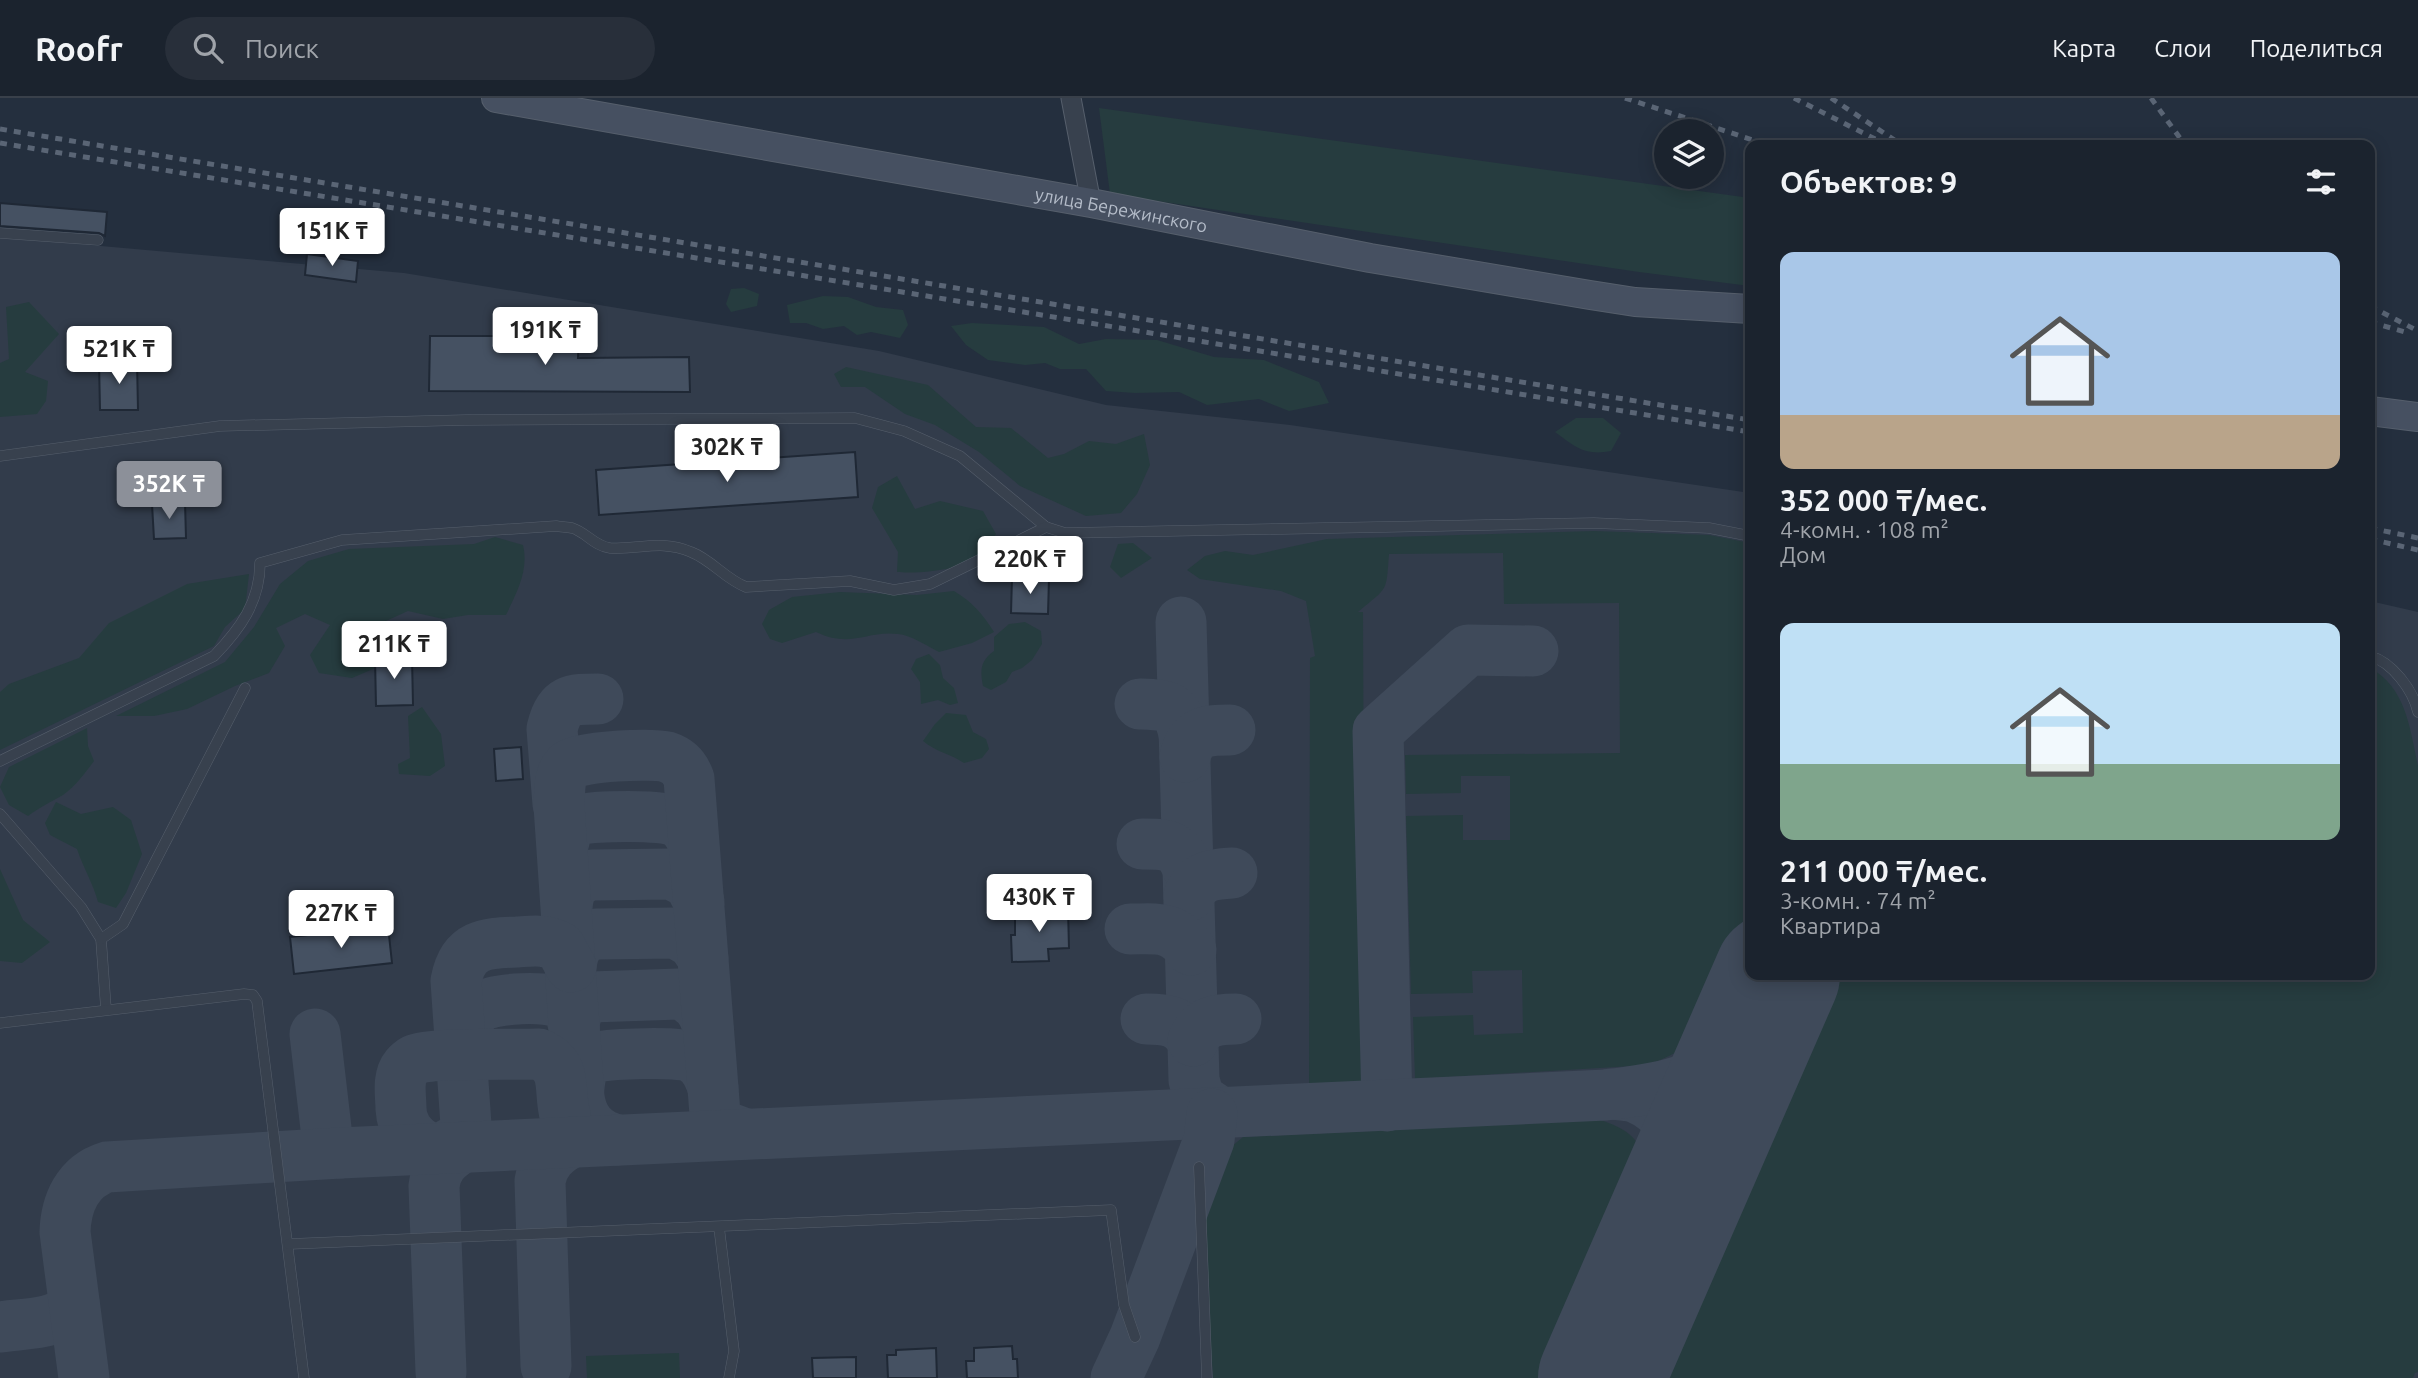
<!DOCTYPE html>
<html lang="ru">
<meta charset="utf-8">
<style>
:root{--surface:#1b232e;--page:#282f3a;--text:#f1f3f6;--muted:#a0a4aa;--line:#39404a;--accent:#8c9099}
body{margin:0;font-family:Ubuntu,sans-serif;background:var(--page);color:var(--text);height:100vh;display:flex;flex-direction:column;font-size:26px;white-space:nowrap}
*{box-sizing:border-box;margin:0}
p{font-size:23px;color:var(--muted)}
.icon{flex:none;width:38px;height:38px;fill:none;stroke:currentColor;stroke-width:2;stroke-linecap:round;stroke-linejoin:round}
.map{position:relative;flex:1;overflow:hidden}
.panel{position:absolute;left:1745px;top:42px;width:630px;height:840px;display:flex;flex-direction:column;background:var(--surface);border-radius:14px;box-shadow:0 4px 18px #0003,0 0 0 2px var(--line)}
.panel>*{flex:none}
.controls{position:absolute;left:1654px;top:21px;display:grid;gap:14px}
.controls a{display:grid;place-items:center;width:70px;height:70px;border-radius:50%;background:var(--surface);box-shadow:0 4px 18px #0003,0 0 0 2px var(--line);font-size:35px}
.price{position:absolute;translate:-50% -60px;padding:0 16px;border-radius:7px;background:#fff;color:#222;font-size:23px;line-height:46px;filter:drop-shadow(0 2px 4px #0008)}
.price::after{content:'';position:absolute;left:50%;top:42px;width:21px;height:16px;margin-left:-10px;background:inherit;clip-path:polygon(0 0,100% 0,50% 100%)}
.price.current{background:var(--accent);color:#fff}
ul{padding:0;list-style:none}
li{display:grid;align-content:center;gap:14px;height:371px;padding:0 35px}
li span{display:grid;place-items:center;height:217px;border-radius:14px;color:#555}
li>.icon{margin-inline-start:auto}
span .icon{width:126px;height:126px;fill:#fffc;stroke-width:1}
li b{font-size:30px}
h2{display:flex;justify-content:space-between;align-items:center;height:84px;padding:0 35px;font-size:30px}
header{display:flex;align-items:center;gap:42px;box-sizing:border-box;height:98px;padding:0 35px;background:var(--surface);border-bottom:2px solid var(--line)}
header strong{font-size:33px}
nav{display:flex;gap:38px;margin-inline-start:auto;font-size:24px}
.search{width:490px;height:63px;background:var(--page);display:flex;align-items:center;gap:18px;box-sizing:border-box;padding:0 24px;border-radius:38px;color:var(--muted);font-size:26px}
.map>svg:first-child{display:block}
</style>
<header>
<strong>Roofr</strong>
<div class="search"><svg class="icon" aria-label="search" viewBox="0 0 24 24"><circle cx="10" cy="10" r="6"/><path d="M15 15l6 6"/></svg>Поиск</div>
<nav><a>Карта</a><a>Слои</a><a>Поделиться</a></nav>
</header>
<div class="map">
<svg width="2418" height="1280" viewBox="0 0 2418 1280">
<rect width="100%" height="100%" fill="#242f3e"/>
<polygon fill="#323c4b" points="0,139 404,175 879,253 1106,307 1290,327 1750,395 1750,877 2370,877 2370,503 2418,514 2418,1280 0,1280"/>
<g fill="#263c3f">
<polygon points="1099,10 1750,100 1750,188 1639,174 1110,96"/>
<polygon points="744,190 759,196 757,208 731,214 726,206 731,191"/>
<polygon points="823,198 848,199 876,209 903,212 908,227 900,240 871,234 857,237 844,228 823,231 806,225 790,225 787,207"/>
<polygon points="29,204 59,236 25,274 48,283 46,303 37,316 0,319 0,265 9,261 6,209"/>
<polygon points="972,225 1044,229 1079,246 1106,241 1157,242 1214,259 1264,262 1319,284 1329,305 1289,313 1259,301 1207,307 1179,294 1135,295 1106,293 1086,271 1060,271 1045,265 1025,267 988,262 966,247 951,228"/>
<polygon points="846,269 928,287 976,329 1011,330 1048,360 1064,356 1089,343 1116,346 1144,336 1150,367 1137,396 1121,415 1086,418 1020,388 979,354 935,327 905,316 865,289 841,289 834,276"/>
<path d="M1576 320H1603L1621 335 1611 353C1585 358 1575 349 1555 334Z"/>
<path d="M897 378 915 411 940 403 983 413 996 436C992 441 989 450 984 455 966 472 920 476 897 474L898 454 872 410 878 389Z"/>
<path d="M1594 433 1709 437 1750 445V821L1699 936C1685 952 1667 959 1649 967L1415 981 1413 919 1473 917 1474 937 1523 935 1522 872 1472 873 1473 895 1411 896 1406 718 1463 717V742H1510V678H1461V695L1406 696 1405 657 1620 655 1619 505 1504 506 1503 455 1389 456C1386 495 1389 488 1358 514H1363L1365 989 1309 993 1310 560 1315 558 1306 503 1281 493 1200 481 1187 472 1205 458 1225 453 1253 457 1327 441Z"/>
<path d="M495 439 523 447C529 472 517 494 506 517H468L443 521 408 513 377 527 386 548 380 568 352 580 319 575 310 557 330 527 305 516 276 530 285 548 269 575 235 588 187 611 154 618H116L225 564 254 529 280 486 308 463 349 451 474 446Z"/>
<polygon points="1133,445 1152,460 1121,480 1110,469 1118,446"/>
<polygon points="1036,449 1057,462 1035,470 1014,465 1019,452"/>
<polygon points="249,476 245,511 225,529 214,548 0,652 0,594 9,586 79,560 109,525 187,486"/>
<path d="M954 493C971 503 983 516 994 534L972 545 939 554C927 548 911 537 898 536 866 532 852 551 816 534L782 545 770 541 762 526 769 512 792 499 840 494 917 497Z"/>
<path d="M1025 524 1041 533 1042 546 1032 562 1022 570 1012 574 1006 584 991 592 983 588C980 572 980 563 994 553V539L1009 526Z"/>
<polygon points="929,556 940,567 943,580 954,590 958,605 950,607 938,602 921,606 920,584 911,571 916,561"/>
<path d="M2370 570C2406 589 2410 631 2418 668V1274L2415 1275 2413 1280H1650L1828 877H2370Z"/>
<polygon points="422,609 441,636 445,668 430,678 399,676 398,666 410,660 408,618"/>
<path d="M946 615 966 617 973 634 986 641 989 651 982 660 964 665C951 656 936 654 923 643L935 626Z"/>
<path d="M87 630 88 648 94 663C85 675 76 688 63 697 51 704 40 709 28 718L9 707 0 689 9 669Z"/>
<path d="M56 704 81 716 113 709 131 722 142 756 126 795 116 810 98 804C93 785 83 769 77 751L50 737 45 725Z"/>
<polygon points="0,771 23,822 50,844 22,865 0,863"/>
<path d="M1600 1022C1623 1029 1645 1041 1642 1068L1548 1280H1213L1202 1100 1219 1059 1243 1039Z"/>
<polygon points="679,1255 680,1280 587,1280 586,1258"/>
</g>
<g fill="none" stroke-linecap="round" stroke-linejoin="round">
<g stroke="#3f4a5a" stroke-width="51">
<polyline points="1181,524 1194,982 1199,1000 1221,1015"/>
<path d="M1140 606C1167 607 1178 607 1184 636"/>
<path d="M1185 659C1191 633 1206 632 1230 632"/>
<path d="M558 706 552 631C559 601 571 601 598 601"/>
<path d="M1142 746C1166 746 1179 746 1188 771"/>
<path d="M563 747 567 731 578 722C594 718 664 716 677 724 687 730 692 740 694 751"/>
<path d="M1189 798C1197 778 1212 776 1232 775"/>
<path d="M567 810C568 792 574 781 592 777L671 776 689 785 699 804"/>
<path d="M1130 831C1157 831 1173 827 1191 852"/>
<path d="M571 869C573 852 578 840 596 836L676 835 693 845 703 860"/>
<path d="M1146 921C1168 921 1181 923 1193 943"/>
<path d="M574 929C575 916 579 906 591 899L679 896C696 902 704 913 708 931"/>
<polyline points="315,936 327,1039 340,1055"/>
<path d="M460 941C464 929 469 917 480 909 494 900 548 897 562 906 570 912 572 920 574 929"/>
<path d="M1193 943C1200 923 1217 921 1236 921"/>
<path d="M579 990C580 976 583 966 596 959 612 956 678 953 691 959 704 965 709 977 713 990"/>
<path d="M1611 996C1620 997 1631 997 1639 1001 1664 1011 1682 1040 1684 1067 1685 1076 1683 1086 1682 1095"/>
<polyline points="1387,1008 1378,633 1468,552 1533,553"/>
<path d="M617 1042C594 1036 582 1022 579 999L559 708C560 695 558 676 569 667 581 658 652 655 667 659 679 663 685 670 689 681L715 1016 721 1027 745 1036"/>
<path d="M442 1050 460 1040 466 1027 456 883C463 846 485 845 517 844 533 843 546 841 560 849L571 869"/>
<path d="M432 1051C414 1044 402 1031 401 1011 401 998 397 980 406 969 407 967 412 963 414 962 431 954 515 957 539 956 569 969 558 992 565 1017"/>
<path d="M0 1229C24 1225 61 1228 74 1205"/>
<path d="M546 1268 540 1083C543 1064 555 1053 572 1044"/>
<path d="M441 1274 434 1088C436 1068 447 1059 463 1049"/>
<path d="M84 1280 65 1134C66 1105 78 1078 107 1069L340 1055 1606 997C1667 990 1693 984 1745 950"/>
<polyline points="1116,1280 1135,1239 1209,1042 1212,1016"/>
</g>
<polyline stroke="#3f4a5a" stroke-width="126" points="1601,1280 1777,877"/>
</g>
<g fill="#455162" stroke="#1f2835" stroke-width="2">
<polygon points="0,105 107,114 105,138 99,135 0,128"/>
<polygon points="307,156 358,163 356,184 305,177"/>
<polygon points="430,238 579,238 578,260 689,259 690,294 429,293"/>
<polygon points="137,263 138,312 100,312 99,264"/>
<polygon points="855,354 858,399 599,417 596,372"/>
<polygon points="185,404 186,440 154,441 152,406"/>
<polygon points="1012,479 1049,480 1048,516 1011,515"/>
<polygon points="412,559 413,607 376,608 375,560"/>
<polygon points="521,649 523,681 496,683 494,651"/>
<polygon points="1015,811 1068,811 1069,850 1048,851 1049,863 1012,864 1011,837 1015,837"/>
<polygon points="388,828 392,865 294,876 290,839"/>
<polygon points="1012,1248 1013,1261 1017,1261 1018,1280 967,1280 966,1263 974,1263 974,1250"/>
<polygon points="936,1250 937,1280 888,1280 887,1257 896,1257 896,1252"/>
<polygon points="856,1259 856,1280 813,1280 812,1260"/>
</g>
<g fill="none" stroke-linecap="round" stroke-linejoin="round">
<g stroke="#565f6c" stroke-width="11">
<g id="lane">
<polyline points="0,135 98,142"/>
<polyline points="0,358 220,328 466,322 855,320 904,333 960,358 1046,429"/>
<path d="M2370 558C2392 564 2413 592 2418 614"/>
<path d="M0 663 214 558C240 531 260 504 260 465L342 442 556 428C561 429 567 429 572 430 586 434 594 448 610 450 640 452 661 441 691 454 712 462 725 481 746 489L850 483 894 492 930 486 1046 429 1065 435 1594 425 1709 430 1750 438"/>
<polyline points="0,716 81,809 101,841 106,911"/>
<polyline points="101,841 123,826 245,590"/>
<polyline points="0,925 244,896 253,897 257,903 304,1280"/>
<polyline points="1199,1069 1207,1280"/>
<polyline points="719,1129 734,1253 729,1280"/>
<polyline points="289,1146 1111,1112 1124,1207 1135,1239"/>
</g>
</g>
<g stroke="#565f6c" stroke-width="21">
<polyline id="street" points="1071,0 1091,105"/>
</g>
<g stroke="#565f6c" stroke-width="30">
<g id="secondary">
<path id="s1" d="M496 0 1091 105 1370 160 1590 197 1635 204 1750 211"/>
<polyline points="2370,313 2418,319"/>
</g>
</g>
<use href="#lane" stroke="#38414e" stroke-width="10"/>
<use href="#street" stroke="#38414e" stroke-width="19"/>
<use href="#secondary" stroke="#465061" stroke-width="28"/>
<g stroke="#5a6575" stroke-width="5" stroke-dasharray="7 7" stroke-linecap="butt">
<polyline points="1625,0 1768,47"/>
<polyline points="1794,0 1887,47"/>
<polyline points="1831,0 1902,47"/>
<polyline points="2151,0 2185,47"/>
<polyline points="0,31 1750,322"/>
<polyline points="0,45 1750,334"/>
<polyline points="2370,208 2418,233"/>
<polyline points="2370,224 2405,234"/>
<polyline points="2370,430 2418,440"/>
<polyline points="2370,441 2418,452"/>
</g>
</g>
<g text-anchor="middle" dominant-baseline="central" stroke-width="5" stroke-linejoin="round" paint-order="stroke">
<g font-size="18" fill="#b4bcc9" stroke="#1d2633">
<text stroke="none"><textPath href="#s1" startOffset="635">улица Бережинского</textPath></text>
</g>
</g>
</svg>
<div class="controls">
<a><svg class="icon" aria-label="layers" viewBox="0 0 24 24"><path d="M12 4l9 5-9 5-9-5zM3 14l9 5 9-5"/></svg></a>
</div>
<b class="price" style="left:332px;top:170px">151K ₸</b>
<b class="price" style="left:545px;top:269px">191K ₸</b>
<b class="price" style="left:119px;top:288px">521K ₸</b>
<b class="price" style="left:727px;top:386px">302K ₸</b>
<b class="price current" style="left:169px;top:423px">352K ₸</b>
<b class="price" style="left:1030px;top:498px">220K ₸</b>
<b class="price" style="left:394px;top:583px">211K ₸</b>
<b class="price" style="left:1039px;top:836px">430K ₸</b>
<b class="price" style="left:341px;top:852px">227K ₸</b>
<section class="panel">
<h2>Объектов: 9<svg class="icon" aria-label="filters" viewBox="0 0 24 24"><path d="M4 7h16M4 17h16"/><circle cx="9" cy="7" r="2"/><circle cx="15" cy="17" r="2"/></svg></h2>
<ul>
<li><span style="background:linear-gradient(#a9c7e8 75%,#b9a48a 0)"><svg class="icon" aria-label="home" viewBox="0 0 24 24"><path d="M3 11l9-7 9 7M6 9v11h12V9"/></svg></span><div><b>352 000 ₸/мес.</b><p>4-комн. · 108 m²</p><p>Дом</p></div></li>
<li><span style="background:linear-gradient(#bfe0f5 65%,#7fa58c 0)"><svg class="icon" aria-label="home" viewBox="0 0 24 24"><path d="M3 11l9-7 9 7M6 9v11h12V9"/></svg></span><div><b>211 000 ₸/мес.</b><p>3-комн. · 74 m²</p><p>Квартира</p></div></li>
</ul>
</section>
</div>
